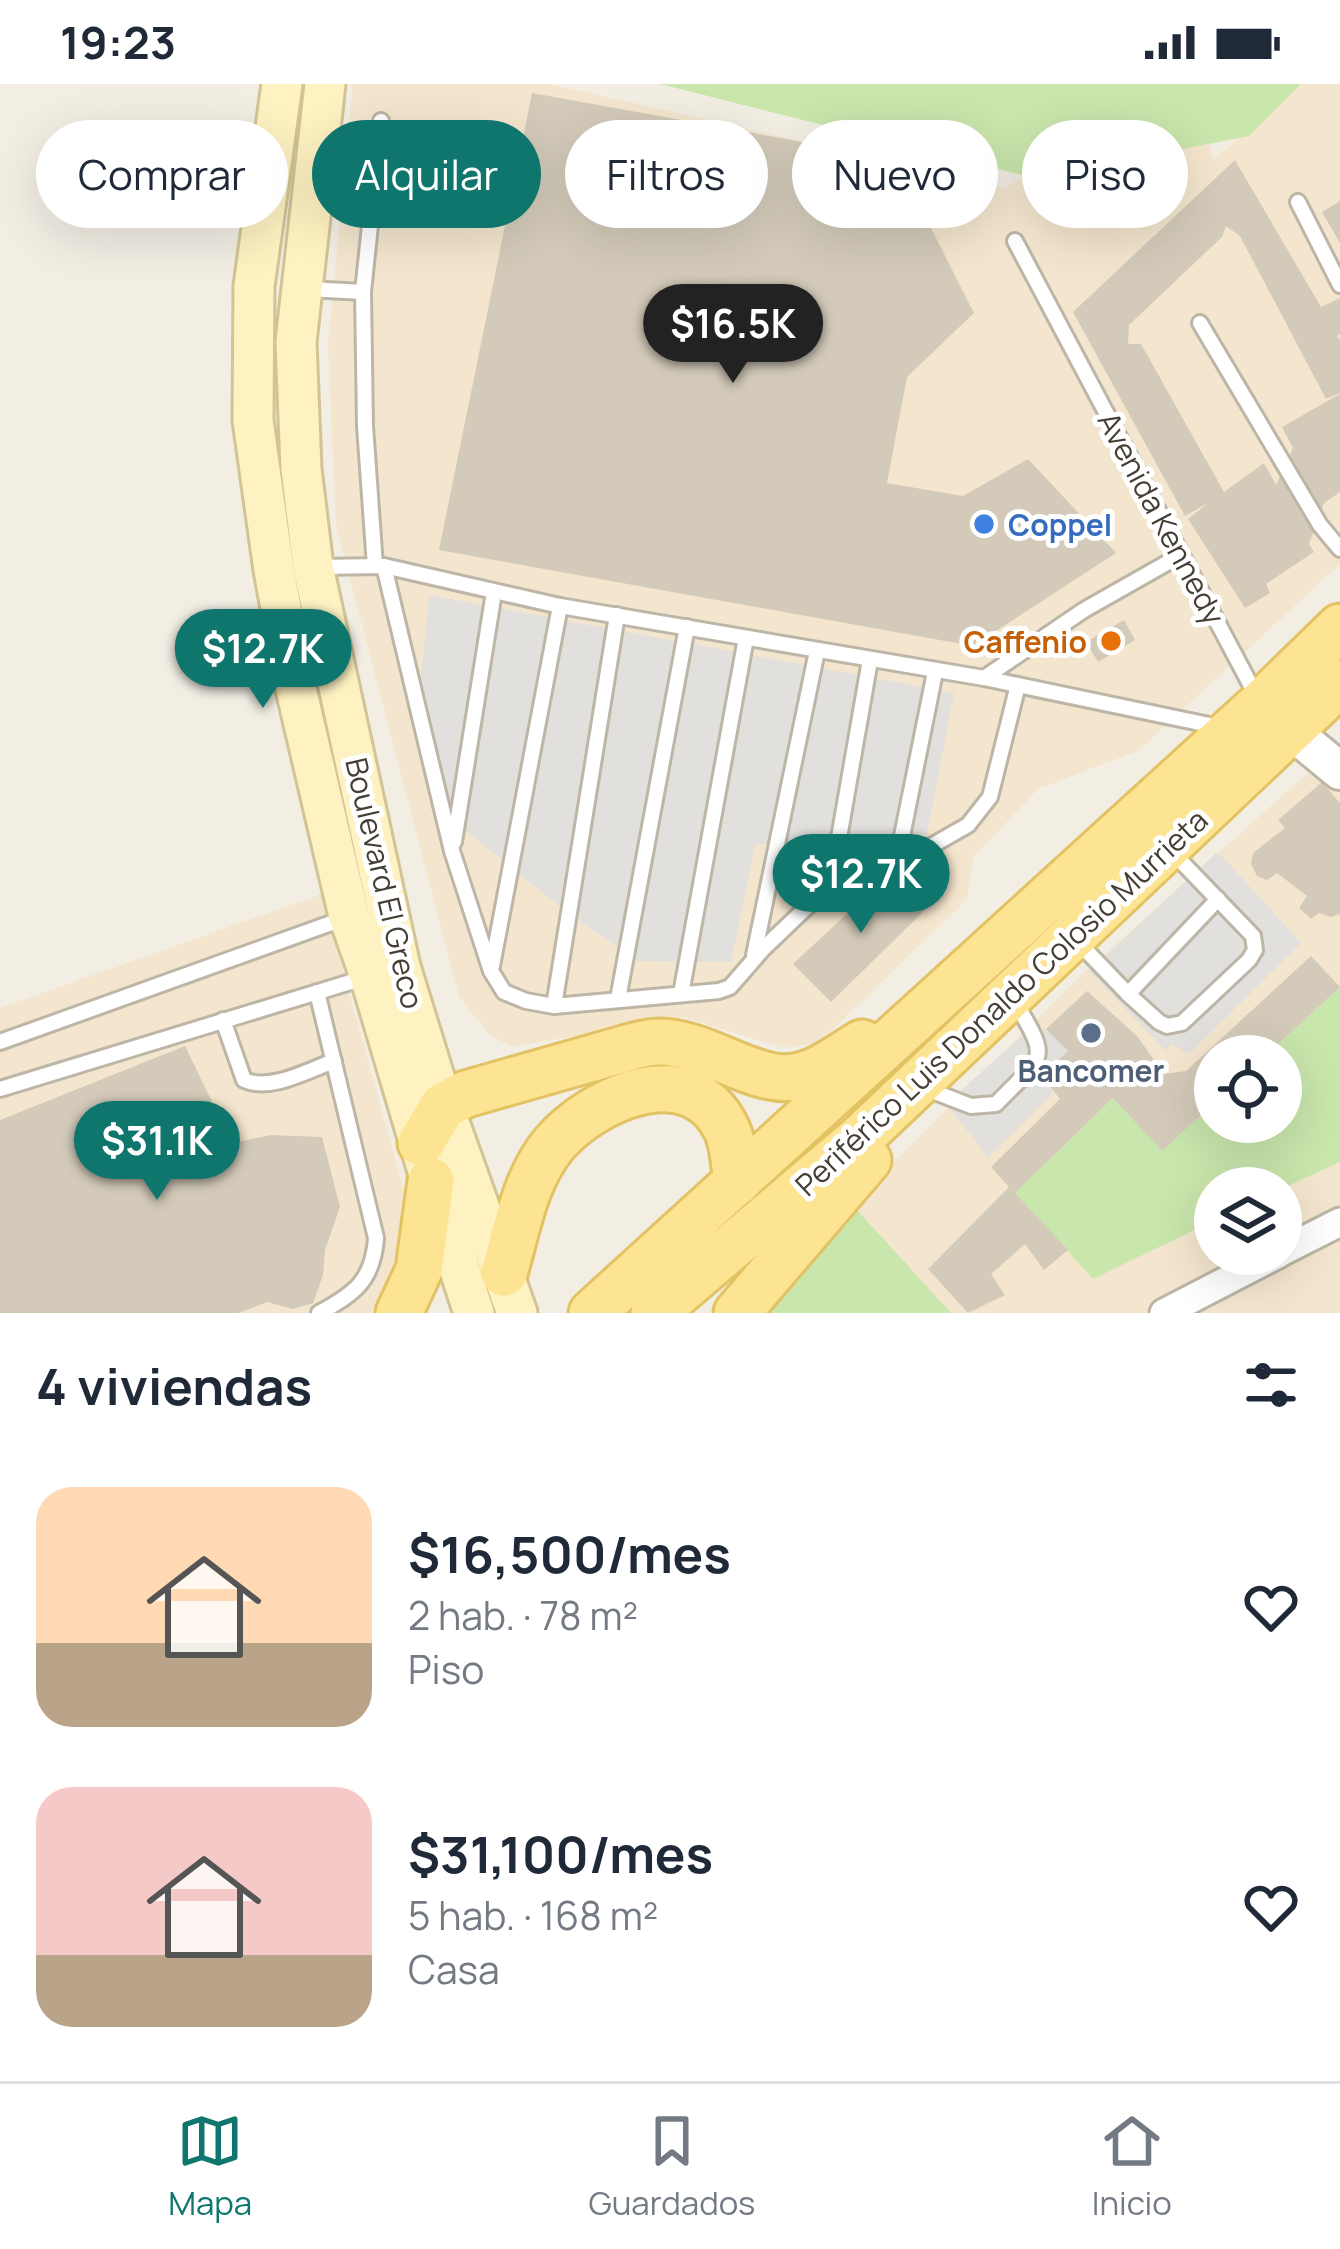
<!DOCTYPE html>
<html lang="es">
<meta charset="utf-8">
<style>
:root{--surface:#fff;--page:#f2f2f3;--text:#1f2937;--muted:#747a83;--line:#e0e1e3;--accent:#0f766e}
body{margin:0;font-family:Manrope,sans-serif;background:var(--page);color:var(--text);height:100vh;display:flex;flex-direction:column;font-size:45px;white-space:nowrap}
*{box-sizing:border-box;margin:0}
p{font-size:39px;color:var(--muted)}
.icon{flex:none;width:66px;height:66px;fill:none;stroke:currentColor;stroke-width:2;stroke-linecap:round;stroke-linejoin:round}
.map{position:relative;height:1229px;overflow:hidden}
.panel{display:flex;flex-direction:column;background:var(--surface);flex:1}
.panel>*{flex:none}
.hud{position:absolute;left:36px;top:36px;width:1269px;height:108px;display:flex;gap:24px}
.tools{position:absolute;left:1194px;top:951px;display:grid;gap:24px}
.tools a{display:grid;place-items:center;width:108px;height:108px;border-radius:50%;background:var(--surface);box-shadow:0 12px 48px #0002;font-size:60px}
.price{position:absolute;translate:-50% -102px;padding:0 27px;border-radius:42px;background:var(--accent);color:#fff;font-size:39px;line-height:78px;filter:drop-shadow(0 3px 6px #0008)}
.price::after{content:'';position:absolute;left:50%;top:72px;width:36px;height:27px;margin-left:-18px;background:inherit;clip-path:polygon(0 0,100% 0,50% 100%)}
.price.on{background:#222;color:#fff}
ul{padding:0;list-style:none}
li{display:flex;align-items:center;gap:36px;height:300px;padding:0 36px}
li span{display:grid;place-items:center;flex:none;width:336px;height:240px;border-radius:36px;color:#555}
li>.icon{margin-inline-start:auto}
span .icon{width:144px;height:144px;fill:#fffc;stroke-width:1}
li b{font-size:51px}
h2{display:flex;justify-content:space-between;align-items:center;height:144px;padding:0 36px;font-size:51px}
.tag{padding:0 42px;border-radius:54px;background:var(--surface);box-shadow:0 12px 48px #0002;font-size:42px;line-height:108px}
.tag.on{background:var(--accent);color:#fff}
.status{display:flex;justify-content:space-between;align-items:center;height:84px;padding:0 60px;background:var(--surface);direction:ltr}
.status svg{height:33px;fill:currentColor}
.menu{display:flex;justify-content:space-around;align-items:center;height:168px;border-top:3px solid var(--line);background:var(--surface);font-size:33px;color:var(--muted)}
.menu a{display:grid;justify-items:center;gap:6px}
.menu .on{color:var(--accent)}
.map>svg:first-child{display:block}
</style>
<div class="status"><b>19:23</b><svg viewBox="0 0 49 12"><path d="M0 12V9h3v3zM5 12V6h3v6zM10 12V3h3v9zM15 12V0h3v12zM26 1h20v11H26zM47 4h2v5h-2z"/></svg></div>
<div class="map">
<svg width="1340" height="1229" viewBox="0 0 1340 1229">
<rect width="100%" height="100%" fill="#f2eee4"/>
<g fill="#f4e6ce" fill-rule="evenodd">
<polygon points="353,0 549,0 1007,104 1139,0 1191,0 1214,76 1297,0 1340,0 1340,480 1138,667 1038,705 973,774 967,815 819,959 783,964 683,933 512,963 490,951 459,913 336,442 328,260"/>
<path d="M1318 680 1340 705V1229H765L840 1132 1078 894ZM1215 972H1281V1038H1215ZM1215 1104H1281V1170H1215Z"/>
<polygon points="322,810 413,1139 384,1218 376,1229 0,1229 0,924"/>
</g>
<g fill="#c9e6ac">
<polygon points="660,0 1301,0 1249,52 1034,94"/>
<polygon points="1340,903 1340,1078 1281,1105 1215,1104 1215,1136 1093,1195 1015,1109 1113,1014 1162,1066 1215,1018 1215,1038 1281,1038 1281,972 1265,972"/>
<polygon points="857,1126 951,1229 755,1229 816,1161"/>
</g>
<g fill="#e2e0dc">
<polygon points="429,511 954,609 927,750 755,761 731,878 638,877 573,833 455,738 421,594"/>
<polygon points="1216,769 1223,773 1301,859 1189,970 1171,960 1166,967 1089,887"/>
<polygon points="1040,945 1046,945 1068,967 1041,991 1054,1008 988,1073 946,1020 1018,955"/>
</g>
<g fill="#d3cab9">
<polygon points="532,9 896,75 974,229 907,293 887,399 963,412 1028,375 1116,469 973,562 439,466"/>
<polygon points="1235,76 1321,223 1340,214 1340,250 1337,252 1340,256 1340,309 1326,315 1240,152 1226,142 1222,153 1129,241 1128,260 1141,260 1224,408 1264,379 1276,401 1293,364 1282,343 1340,310 1340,408 1324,419 1309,460 1314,468 1266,500 1270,509 1245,524 1188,435 1208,419 1185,432 1073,228"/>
<polygon points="1340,117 1340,159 1322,128"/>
<polygon points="1124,536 1135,556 1098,578 1086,558"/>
<polygon points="1322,698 1340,719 1340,830 1331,833 1319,829 1311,835 1299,824 1307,812 1277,789 1267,796 1257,792 1251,780 1253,769 1285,744 1278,736"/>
<polygon points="894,786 929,822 831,918 793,880"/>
<polygon points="1311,872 1340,903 1265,972 1215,972 1215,1018 1162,1067 1113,1014 1015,1109 1068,1166 1044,1186 1025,1160 991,1190 1005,1211 968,1229 928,1185 1009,1103 991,1083 1060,1015 1041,991 1068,967 1046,945 1087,907 1137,952 1164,990 1186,987"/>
<polygon points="185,962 232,1059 271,1051 322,1053 340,1123 325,1166 323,1191 313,1219 293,1225 267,1218 239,1229 0,1229 0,1036"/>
</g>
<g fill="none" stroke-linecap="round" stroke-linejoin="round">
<g stroke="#bdb6a7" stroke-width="20">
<g id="service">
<polyline points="1298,118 1340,201"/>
<polyline points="1015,157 1257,613"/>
<polyline points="308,205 363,208"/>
<polyline points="1200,239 1320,441 1340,465"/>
<polyline points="375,482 365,342 363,208 381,37"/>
<polyline points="384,482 452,767 491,887 504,908 526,917 554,922 719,907 730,903 763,865 831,800 859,778 885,767 926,765 968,741 990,713 1018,601"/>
<polyline points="315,483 384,482 560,522 984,594 1219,643"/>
<polyline points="984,594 1084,526 1181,471"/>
<polyline points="454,758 494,508"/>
<polyline points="899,767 935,588"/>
<polyline points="831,800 870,576"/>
<polyline points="1078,858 1128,910 1159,938 1167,942 1182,939 1249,876 1255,866 1253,852 1172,768"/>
<polyline points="754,871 817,567"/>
<polyline points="492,882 560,522"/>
<path d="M317 908 376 1154C373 1197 354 1210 319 1229"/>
<polyline points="681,910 746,554"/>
<polyline points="1128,910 1218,815"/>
<polyline points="618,915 687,543"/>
<polyline points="554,922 617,531"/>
<path d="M223 936 244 996C270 1008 309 986 334 977"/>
<polyline points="0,958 348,833"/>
<polyline points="0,1005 367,893"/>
<path d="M927 1005 971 1022 996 1020C1045 969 1051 979 1014 916"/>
</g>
</g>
<g stroke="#bdb6a7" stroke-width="33">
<g id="minor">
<polyline points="1281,1168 1340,1138"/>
<polyline points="1164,1229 1278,1170"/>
</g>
</g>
<g stroke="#bdb6a7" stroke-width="42">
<polyline id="tertiary" points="1272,631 1340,687"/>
</g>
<g stroke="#d2c494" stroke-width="45">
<g id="secondary">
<polyline points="282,0 254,202 253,336 274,486 296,605 349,832 370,892 431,1097 474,1229"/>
<polyline points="325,0 296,258 301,385 313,483 400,883 443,1022 517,1229"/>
</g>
</g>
<g stroke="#e2c262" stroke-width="51">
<g id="primary">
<path d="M421 1059 443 1022 466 1010 631 963C639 961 649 958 658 958 704 957 754 1000 795 993 819 989 841 972 862 959"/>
<path d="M504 1189C517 1146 524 1096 554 1060 593 1014 690 971 726 1044 734 1059 734 1081 737 1098"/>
<polyline points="399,1229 419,1186 431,1097"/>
<polyline points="592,1229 1261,620 1340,543"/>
<polyline points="654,1229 859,1055 1340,599"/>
<polyline points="737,1229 868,1076"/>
</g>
</g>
<use href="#service" stroke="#fff" stroke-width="14"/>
<use href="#minor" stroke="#fff" stroke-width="27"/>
<use href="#tertiary" stroke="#fff" stroke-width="36"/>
<use href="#secondary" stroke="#fef2c2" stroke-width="39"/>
<use href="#primary" stroke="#fde492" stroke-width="45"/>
</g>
<circle fill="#3f7fe0" stroke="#fff" stroke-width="4.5" cx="984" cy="440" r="12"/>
<circle fill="#e8710a" stroke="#fff" stroke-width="4.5" cx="1111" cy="557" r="12"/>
<circle fill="#5c6f8a" stroke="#fff" stroke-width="4.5" cx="1091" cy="949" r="12"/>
<g text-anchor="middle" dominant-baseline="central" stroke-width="10" stroke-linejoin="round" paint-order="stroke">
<g font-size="30" fill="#443e34" stroke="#fff">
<text transform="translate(1162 434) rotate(62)">Avenida Kennedy</text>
<text transform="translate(385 799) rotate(77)">Boulevard El Greco</text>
<text transform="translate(1001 918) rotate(-43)">Periférico Luis Donaldo Colosio Murrieta</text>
</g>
<g font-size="30" font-weight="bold" fill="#366cbe" stroke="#fff" text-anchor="start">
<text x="1008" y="440">Coppel</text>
</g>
<g font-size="30" font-weight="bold" fill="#c56008" stroke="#fff" text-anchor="end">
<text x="1087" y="557">Caffenio</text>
</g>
<g font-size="30" font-weight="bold" fill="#4e5e75" stroke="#fff">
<text x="1091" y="986">Bancomer</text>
</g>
</g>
</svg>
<div class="tools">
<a><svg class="icon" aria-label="locate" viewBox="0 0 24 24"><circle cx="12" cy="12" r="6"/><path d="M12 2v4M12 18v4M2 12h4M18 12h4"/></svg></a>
<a><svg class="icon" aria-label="layers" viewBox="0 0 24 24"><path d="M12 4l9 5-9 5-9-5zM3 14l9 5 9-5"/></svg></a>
</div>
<b class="price on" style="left:733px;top:302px">$16.5K</b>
<b class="price" style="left:263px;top:627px">$12.7K</b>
<b class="price" style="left:861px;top:852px">$12.7K</b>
<b class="price" style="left:157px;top:1119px">$31.1K</b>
<div class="hud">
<a class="tag">Comprar</a>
<a class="tag on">Alquilar</a>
<a class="tag">Filtros</a>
<a class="tag">Nuevo</a>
<a class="tag">Piso</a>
</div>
</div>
<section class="panel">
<h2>4 viviendas<svg class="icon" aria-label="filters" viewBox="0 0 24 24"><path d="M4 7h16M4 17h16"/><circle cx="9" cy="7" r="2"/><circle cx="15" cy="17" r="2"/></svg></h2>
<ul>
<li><span style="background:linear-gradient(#ffd9b3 65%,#b9a48a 0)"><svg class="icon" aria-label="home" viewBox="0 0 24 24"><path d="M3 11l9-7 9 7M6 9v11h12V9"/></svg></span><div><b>$16,500/mes</b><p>2 hab. · 78 m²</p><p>Piso</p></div><svg class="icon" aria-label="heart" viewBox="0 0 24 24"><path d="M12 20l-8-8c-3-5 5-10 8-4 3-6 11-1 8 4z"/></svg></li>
<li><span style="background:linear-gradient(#f6c9c9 70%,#b9a48a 0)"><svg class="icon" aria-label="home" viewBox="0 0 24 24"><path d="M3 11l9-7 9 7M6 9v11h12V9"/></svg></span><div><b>$31,100/mes</b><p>5 hab. · 168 m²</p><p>Casa</p></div><svg class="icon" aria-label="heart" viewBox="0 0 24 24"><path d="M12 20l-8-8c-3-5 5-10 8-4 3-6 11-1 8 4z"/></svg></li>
</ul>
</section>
<nav class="menu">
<a class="on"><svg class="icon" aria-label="map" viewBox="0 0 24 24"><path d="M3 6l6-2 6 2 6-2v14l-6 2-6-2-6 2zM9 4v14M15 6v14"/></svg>Mapa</a>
<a><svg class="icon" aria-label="saved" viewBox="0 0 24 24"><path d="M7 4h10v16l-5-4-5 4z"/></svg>Guardados</a>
<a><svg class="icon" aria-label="home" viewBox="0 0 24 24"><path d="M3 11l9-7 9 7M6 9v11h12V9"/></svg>Inicio</a>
</nav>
